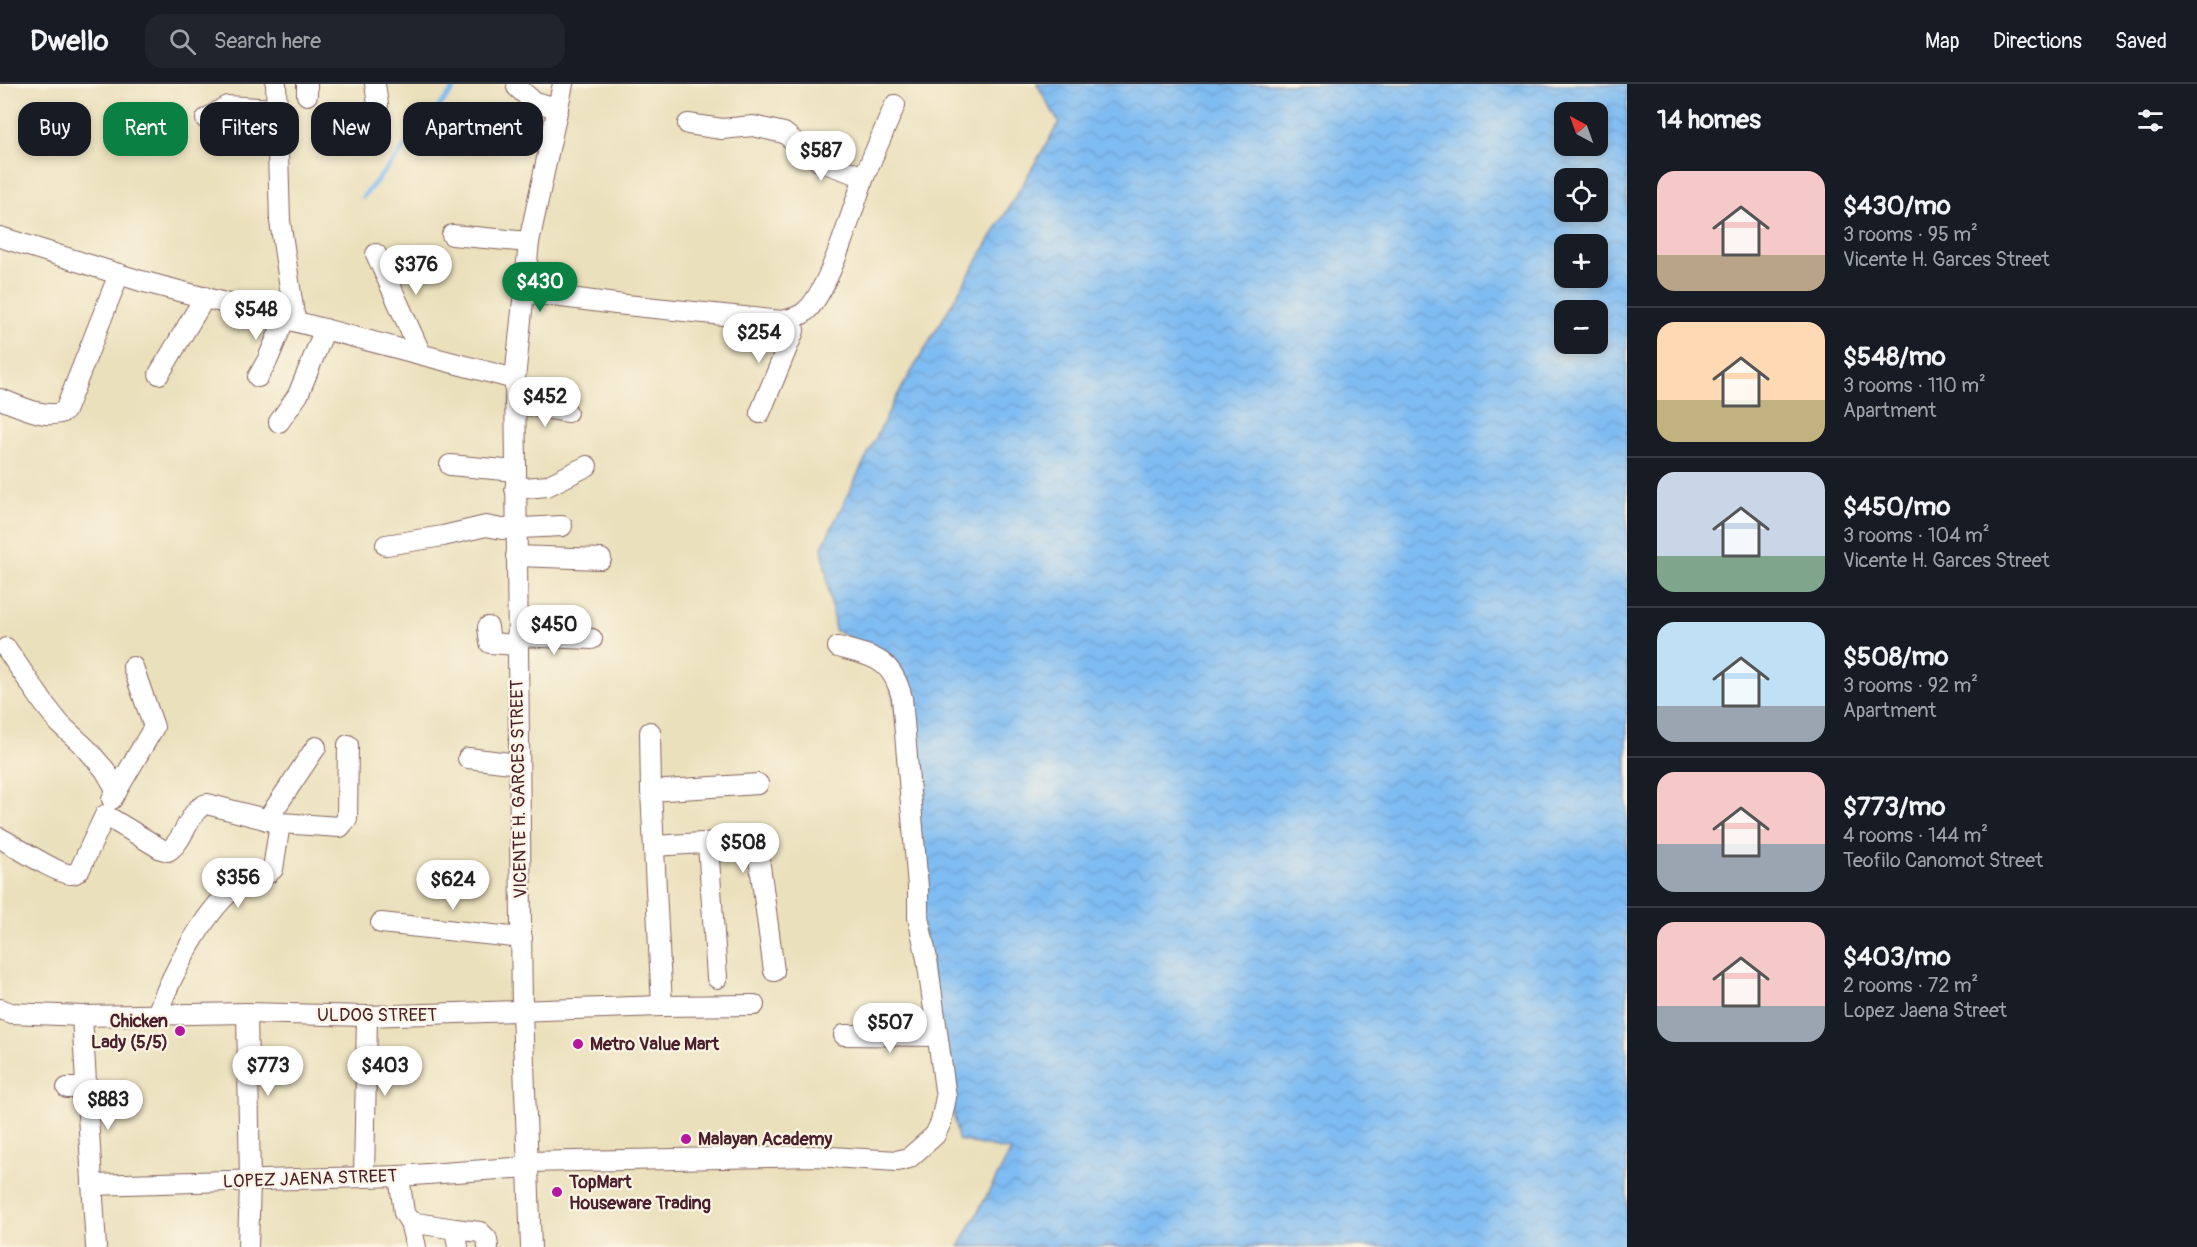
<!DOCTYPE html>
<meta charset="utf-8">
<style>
:root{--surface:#171b24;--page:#20242c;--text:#f1f3f6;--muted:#9ea1a6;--line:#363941;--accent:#0b8043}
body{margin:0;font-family:Pangolin,sans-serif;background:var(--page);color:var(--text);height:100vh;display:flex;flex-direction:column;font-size:22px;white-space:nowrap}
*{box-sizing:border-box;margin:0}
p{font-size:20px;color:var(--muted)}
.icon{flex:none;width:33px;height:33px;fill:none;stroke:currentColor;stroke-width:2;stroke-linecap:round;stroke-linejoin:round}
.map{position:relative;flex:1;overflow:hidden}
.sheet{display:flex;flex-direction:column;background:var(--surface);width:570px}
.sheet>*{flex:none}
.top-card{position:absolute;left:18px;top:18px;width:570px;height:54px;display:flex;gap:12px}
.needle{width:39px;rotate:319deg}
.controls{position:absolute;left:1554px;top:18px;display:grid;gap:12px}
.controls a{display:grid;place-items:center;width:54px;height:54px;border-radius:12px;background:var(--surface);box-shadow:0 3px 9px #0003;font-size:30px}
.price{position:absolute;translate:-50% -51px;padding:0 14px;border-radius:21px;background:#fff;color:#222;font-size:20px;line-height:39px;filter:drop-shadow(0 2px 3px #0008)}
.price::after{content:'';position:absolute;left:50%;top:36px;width:18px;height:14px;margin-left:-9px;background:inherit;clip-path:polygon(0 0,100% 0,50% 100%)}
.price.selected{background:var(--accent);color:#fff}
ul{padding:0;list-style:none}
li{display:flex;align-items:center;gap:18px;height:150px;padding:0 30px}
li+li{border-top:2px solid var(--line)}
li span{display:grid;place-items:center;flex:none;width:168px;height:120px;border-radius:18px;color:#555}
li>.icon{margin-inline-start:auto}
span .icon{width:72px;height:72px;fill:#fffc;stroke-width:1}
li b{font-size:26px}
h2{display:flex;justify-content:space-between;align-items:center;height:72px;padding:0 30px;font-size:26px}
.tag{padding:0 21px;border-radius:18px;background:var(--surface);box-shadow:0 3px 9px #0003;font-size:21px;line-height:54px}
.tag.selected{background:var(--accent);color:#fff}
header{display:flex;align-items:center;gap:36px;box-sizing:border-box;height:84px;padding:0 30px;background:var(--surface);border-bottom:2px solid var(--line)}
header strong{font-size:28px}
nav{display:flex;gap:33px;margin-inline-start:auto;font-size:21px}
.search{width:420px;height:54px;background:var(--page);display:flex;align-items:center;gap:15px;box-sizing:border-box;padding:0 21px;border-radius:18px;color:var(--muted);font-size:22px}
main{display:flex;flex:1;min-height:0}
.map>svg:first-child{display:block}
</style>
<header>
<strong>Dwello</strong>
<div class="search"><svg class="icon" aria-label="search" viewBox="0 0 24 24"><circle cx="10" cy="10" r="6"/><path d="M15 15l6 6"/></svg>Search here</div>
<nav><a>Map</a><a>Directions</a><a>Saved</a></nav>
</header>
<main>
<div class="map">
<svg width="1627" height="1163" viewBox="0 0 1627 1163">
<defs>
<pattern id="water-waves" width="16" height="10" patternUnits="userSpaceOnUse" patternTransform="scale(1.5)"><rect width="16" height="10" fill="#7fbcf2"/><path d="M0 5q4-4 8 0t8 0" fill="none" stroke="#6fa1d0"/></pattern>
</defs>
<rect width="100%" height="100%" fill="#fcf5e5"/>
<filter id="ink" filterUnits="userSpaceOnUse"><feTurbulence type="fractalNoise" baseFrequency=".0167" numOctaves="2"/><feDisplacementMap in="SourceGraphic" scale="12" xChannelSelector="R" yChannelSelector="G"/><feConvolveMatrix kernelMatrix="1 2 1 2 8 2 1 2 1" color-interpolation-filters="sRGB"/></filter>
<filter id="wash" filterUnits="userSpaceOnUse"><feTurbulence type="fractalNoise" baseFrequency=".008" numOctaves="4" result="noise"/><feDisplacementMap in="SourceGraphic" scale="24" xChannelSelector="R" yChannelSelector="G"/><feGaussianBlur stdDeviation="1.35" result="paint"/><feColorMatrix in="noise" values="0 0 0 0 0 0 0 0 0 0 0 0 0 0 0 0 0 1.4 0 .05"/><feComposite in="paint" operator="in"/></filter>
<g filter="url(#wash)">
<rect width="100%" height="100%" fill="#ebe0bc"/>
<path fill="url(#water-waves)" stroke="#646e8e" stroke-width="1.5" fill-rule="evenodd" d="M1037 0H1627V1163H959L1011 1067 958 1056 920 826 918 741 885 572 835 546 822 463 894 317 1059 39ZM1564 28H1598V62H1564ZM1564 94H1598V128H1564ZM1564 160H1598V194H1564ZM1564 226H1598V260H1564Z"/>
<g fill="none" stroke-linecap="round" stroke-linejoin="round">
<polyline stroke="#7fbcf2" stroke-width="4.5" points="363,113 458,0"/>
</g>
</g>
<g filter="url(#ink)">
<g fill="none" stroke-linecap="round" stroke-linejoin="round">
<g stroke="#82635e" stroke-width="22">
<g id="minor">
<polyline points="276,0 280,137 295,237"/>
<polyline points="307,0 307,11"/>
<polyline points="375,0 378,21"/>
<polyline points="517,3 534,18 558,24"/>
<polyline points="206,35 227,22 275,25"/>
<polyline points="688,40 722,45 753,42 784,49 819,77 864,93 895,21"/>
<polyline points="452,151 529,158"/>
<polyline points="0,153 141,197 515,295"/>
<polyline points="376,170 421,270"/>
<path d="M523 208 616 220 782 237C791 235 800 233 807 226 829 206 853 124 864 93"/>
<polyline points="159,290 205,213"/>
<polyline points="258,293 268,275 285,234"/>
<path d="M0 315C18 321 47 337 65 327L119 190"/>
<polyline points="515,319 567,328"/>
<polyline points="760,329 794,247 792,235"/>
<polyline points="279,338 298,311 325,245"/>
<polyline points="450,381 515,387"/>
<polyline points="515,405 547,402 587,382"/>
<polyline points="386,461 443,452 486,442 502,445 562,442"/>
<polyline points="516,472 601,475"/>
<polyline points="488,543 490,559 517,561"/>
<polyline points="517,552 592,555"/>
<polyline points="6,564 45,621 60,640 86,664 105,686 117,707"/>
<polyline points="650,648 651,707 662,922"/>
<polyline points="468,674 519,680"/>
<polyline points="651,707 758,700"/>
<polyline points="112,715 154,643 133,583"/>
<polyline points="267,736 316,663"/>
<path d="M0 754C13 761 61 792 72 790 76 790 77 788 80 785L105 731 161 765 168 767C185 757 189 724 207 720L280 739 340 743 347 735 348 661"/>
<polyline points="708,760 717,894"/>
<polyline points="654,762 752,756 757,759 774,887"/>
<polyline points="381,839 522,854"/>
<polyline points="0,925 11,929 82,932 247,929 367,932 662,922 754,921"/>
<polyline points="247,929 250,1097 248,1163"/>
<path d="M157 930C171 892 202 831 233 805 245 795 262 797 273 785L280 739"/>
<polyline points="82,932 96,1163"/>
<polyline points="844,951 937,952"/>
<polyline points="67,1004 86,1004"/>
<path d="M527 1078 815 1072 897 1077 909 1074 935 1051 941 1038 946 1013 927 875 918 833V803L902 614C892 574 874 573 838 563"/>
<polyline points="399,1092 404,1129 410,1138"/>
<polyline points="364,1093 367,932"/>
<polyline points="92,1101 399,1092 528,1083"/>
<polyline points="416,1163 410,1138 455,1145"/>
<polyline points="458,1163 455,1145 480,1148 487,1155 488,1163"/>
<polyline points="531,1163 522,928 515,295 529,158 563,0"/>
</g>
</g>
<use href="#minor" stroke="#fff" stroke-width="20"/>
</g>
</g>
<g fill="#b5179e" stroke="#fcf5e5" stroke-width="2">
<circle cx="180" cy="947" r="6"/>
<circle cx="578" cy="960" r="6"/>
<circle cx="686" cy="1055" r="6"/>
<circle cx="557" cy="1108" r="6"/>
</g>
<g text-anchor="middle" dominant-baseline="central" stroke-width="4.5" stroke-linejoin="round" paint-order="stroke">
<g font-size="18" fill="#4a1f2b" stroke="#fcf5e5">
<text transform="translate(519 705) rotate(-91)">VICENTE H. GARCES STREET</text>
<text x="377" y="931">ULDOG STREET</text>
<text transform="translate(310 1095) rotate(-2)">LOPEZ JAENA STREET</text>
</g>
<g font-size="18" font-weight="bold" fill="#4a1f2b" stroke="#fcf5e5" text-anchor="start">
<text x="168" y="937" text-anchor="end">Chicken<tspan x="168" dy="21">Lady (5/5)</tspan></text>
<text x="590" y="960">Metro Value Mart</text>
<text x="698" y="1055">Malayan Academy</text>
<text x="569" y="1098">TopMart<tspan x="569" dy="21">Houseware Trading</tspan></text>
</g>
</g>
</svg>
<div class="controls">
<a><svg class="needle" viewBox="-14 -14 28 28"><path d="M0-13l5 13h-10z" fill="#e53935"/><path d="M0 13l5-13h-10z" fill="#9ea1a6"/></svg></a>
<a><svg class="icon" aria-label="locate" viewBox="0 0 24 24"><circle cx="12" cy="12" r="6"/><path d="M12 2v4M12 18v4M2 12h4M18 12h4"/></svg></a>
<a>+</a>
<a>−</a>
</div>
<b class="price" style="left:821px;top:98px">$587</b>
<b class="price" style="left:416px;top:212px">$376</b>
<b class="price selected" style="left:540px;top:229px">$430</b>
<b class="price" style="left:256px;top:257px">$548</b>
<b class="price" style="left:759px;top:280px">$254</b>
<b class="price" style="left:545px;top:344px">$452</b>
<b class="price" style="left:554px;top:572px">$450</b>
<b class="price" style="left:743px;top:790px">$508</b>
<b class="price" style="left:238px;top:825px">$356</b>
<b class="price" style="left:453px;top:827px">$624</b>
<b class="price" style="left:890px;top:970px">$507</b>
<b class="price" style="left:268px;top:1013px">$773</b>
<b class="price" style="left:385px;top:1013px">$403</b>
<b class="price" style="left:108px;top:1047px">$883</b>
<div class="top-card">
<a class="tag">Buy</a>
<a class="tag selected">Rent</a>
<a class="tag">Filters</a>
<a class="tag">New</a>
<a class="tag">Apartment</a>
</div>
</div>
<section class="sheet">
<h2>14 homes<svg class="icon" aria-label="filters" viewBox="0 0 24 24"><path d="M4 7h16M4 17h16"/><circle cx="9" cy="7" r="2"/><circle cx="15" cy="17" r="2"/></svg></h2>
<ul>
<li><span style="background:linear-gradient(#f6c9c9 70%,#b9a48a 0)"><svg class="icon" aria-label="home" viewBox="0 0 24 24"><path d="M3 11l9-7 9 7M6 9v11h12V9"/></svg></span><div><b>$430/mo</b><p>3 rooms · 95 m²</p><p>Vicente H. Garces Street</p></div></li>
<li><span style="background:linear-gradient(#ffd9b3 65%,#c2b280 0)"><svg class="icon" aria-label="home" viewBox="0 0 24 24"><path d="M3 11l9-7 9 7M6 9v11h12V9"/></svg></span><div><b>$548/mo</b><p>3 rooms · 110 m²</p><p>Apartment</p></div></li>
<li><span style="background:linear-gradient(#c9d6e8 70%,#7fa58c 0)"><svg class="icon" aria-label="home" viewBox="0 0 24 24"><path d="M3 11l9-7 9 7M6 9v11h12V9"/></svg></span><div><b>$450/mo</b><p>3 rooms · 104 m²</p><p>Vicente H. Garces Street</p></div></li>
<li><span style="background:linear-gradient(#bfe0f5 70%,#9aa5b1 0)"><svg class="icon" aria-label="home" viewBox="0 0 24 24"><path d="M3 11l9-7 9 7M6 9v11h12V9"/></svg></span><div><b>$508/mo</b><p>3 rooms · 92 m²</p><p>Apartment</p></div></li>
<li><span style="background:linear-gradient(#f6c9c9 60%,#9aa5b1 0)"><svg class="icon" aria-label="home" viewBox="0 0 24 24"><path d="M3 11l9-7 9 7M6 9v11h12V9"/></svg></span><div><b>$773/mo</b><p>4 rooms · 144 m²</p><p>Teofilo Canomot Street</p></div></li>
<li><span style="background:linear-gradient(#f6c9c9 70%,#9aa5b1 0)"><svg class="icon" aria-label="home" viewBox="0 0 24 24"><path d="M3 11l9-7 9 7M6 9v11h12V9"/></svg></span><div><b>$403/mo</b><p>2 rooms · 72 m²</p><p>Lopez Jaena Street</p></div></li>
</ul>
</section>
</main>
